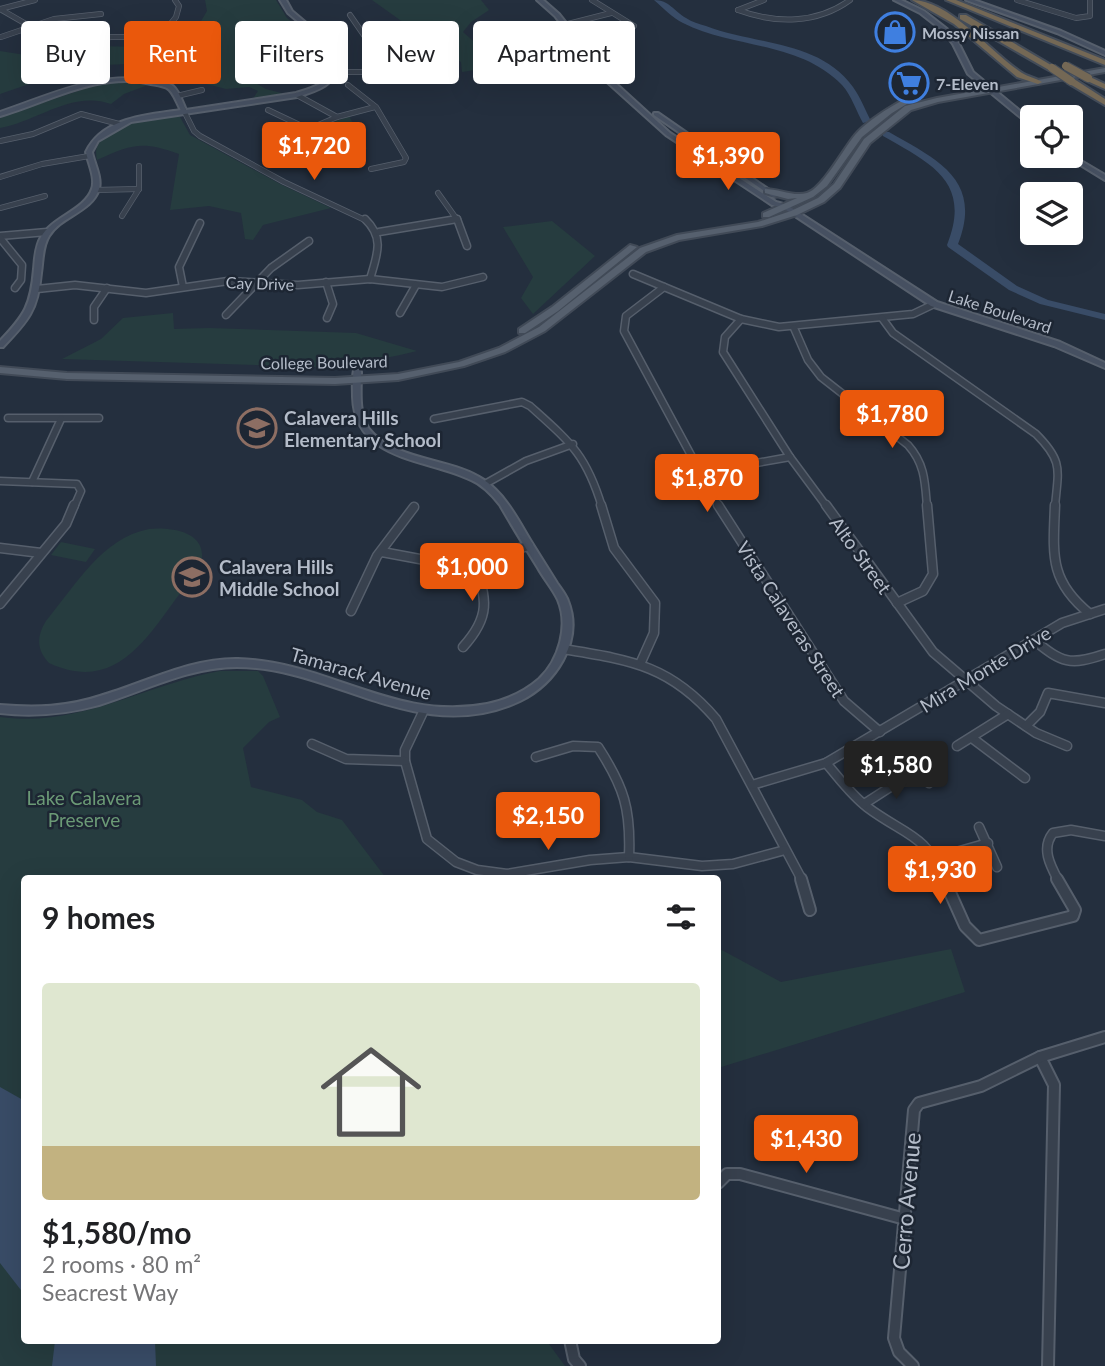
<!DOCTYPE html>
<meta charset="utf-8">
<style>
:root{--surface:#fff;--page:#f6f6f6;--text:#202124;--muted:#757577;--accent:#ea580c}
body{margin:0;font-family:Lato,sans-serif;background:var(--page);color:var(--text);height:100vh;display:flex;flex-direction:column;font-size:26px;white-space:nowrap}
*{box-sizing:border-box;margin:0}
p{font-size:23px;color:var(--muted)}
.icon{flex:none;width:38px;height:38px;fill:none;stroke:currentColor;stroke-width:2;stroke-linecap:round;stroke-linejoin:round}
.map{position:relative;flex:1;overflow:hidden}
.sheet{position:absolute;left:21px;top:875px;width:700px;height:469px;display:flex;flex-direction:column;background:var(--surface);border-radius:7px;box-shadow:0 7px 28px #0002}
.sheet>*{flex:none}
.guide{position:absolute;left:21px;top:21px;width:700px;height:63px;display:flex;gap:14px}
.buttons{position:absolute;left:1020px;top:105px;display:grid;gap:14px}
.buttons a{display:grid;place-items:center;width:63px;height:63px;border-radius:7px;background:var(--surface);box-shadow:0 7px 28px #0002;font-size:35px}
.price{position:absolute;translate:-50% -60px;padding:0 16px;border-radius:7px;background:var(--accent);color:#fff;font-size:23px;line-height:46px;filter:drop-shadow(0 2px 4px #0008)}
.price::after{content:'';position:absolute;left:50%;top:42px;width:21px;height:16px;margin-left:-10px;background:inherit;clip-path:polygon(0 0,100% 0,50% 100%)}
.price.selected{background:#222;color:#fff}
ul{padding:0;list-style:none}
li{display:grid;align-content:center;gap:14px;height:371px;padding:0 21px}
li span{display:grid;place-items:center;height:217px;border-radius:7px;color:#555}
li>.icon{margin-inline-start:auto}
span .icon{width:126px;height:126px;fill:#fffc;stroke-width:1}
li b{font-size:30px}
h2{display:flex;justify-content:space-between;align-items:center;height:84px;padding:0 21px;font-size:30px}
.tag{padding:0 24px;border-radius:7px;background:var(--surface);box-shadow:0 7px 28px #0002;font-size:24px;line-height:63px}
.tag.selected{background:var(--accent);color:#fff}
.map>svg:first-child{display:block}
</style>
<div class="map">
<svg width="1105" height="1366" viewBox="0 0 1105 1366">
<rect width="100%" height="100%" fill="#242f3e"/>
<g fill="#263c3f">
<path d="M205 0H276L287 18 318 42C292 39 262 35 242 55L255 70 254 82 266 89 285 94 252 100 258 91 249 87 226 89 206 84 172 62 82 66 0 94V51L32 56 63 54 89 46 147 47 188 43 207 11Z"/>
<path d="M372 0H481L489 10 471 22 463 32 481 48 488 68 462 72 461 62C446 56 436 46 426 35V31L407 25Z"/>
<path d="M108 81 148 85 124 94 111 104C72 90 38 121 0 128V117Z"/>
<path d="M175 115 180 117 190 135 280 184 331 208 263 225 253 240 245 239 241 213 209 206 170 210 179 154C142 141 133 144 97 160 88 126 153 118 175 115Z"/>
<polygon points="349,116 367,149 350,143 358,140 356,136 321,131 322,127"/>
<polygon points="552,221 595,256 533,314 521,298 533,277 503,227"/>
<path d="M173 313 174 329 209 328 356 333 417 351C395 357 370 359 350 368L62 359 101 339 123 318Z"/>
<path d="M149 529C167 527 201 530 202 554 203 569 187 585 178 596 145 641 114 693 49 663 37 650 36 637 46 621 75 586 102 538 149 529Z"/>
<polygon points="61,542 95,549 86,562 51,555"/>
<path d="M220 671H258L263 676 280 717 269 722 243 748 251 787 302 800 317 812 342 820 386 878H24V1340H546L565 1366H0V717C78 728 145 685 220 671Z"/>
<polygon points="718,948 781,982 951,949 965,992 718,1068"/>
</g>
<g fill="#394c67">
<polygon points="0,1087 23,1100 24,1109 24,1294 0,1263"/>
<polygon points="55,1341 155,1341 156,1366 52,1366"/>
</g>
<g fill="none" stroke-linecap="round" stroke-linejoin="round">
<g fill="#394c67" fill-rule="evenodd">
<path d="M654 0C669 0 674 11 686 18 692 22 699 24 706 26 755 45 819 40 853 87 861 98 865 110 871 121L863 123C856 111 852 96 842 85 799 41 735 49 683 23 673 18 663 8 654 0Z"/>
<path d="M883 132H889C938 160 983 180 958 244L1017 286 1048 300 1105 314V320L1040 304 1009 290 948 247 947 245C972 182 932 164 883 136Z"/>
</g>
<g stroke="#565f6c" stroke-width="6">
<g id="street-far3">
<polyline points="592,0 634,26"/>
<polyline points="1017,0 1076,18 1090,16 1090,0"/>
<polyline points="0,9 59,43 111,37 160,37 176,17 179,6 175,0"/>
<polyline points="0,9 35,0"/>
<path d="M738 10C776 24 817 24 850 0"/>
<polyline points="738,10 764,0"/>
<polyline points="350,15 368,41 380,72"/>
<polyline points="584,21 614,45"/>
<polyline points="564,25 611,13"/>
<polyline points="1,37 54,19 101,14"/>
<polyline points="370,46 412,38"/>
<polyline points="285,55 294,69 303,72 380,72 442,61"/>
<polyline points="348,85 376,107 406,158 404,162 371,169"/>
<polyline points="297,95 337,117"/>
<polyline points="177,96 202,90"/>
<polyline points="183,109 194,131 200,136 284,182 367,221"/>
<polyline points="268,110 325,137 340,141"/>
<polyline points="309,129 337,117 375,107"/>
<polyline points="0,141 33,134 81,114 119,124"/>
<polyline points="0,177 42,164 89,156"/>
<polyline points="95,190 139,189"/>
<polyline points="438,193 458,221"/>
<polyline points="0,208 45,196"/>
<polyline points="122,216 139,189 139,166"/>
<polyline points="447,221 457,219"/>
</g>
</g>
<g stroke="#565f6c" stroke-width="9">
<g id="street-far2">
<path d="M365 219C385 238 377 255 370 279"/>
<polyline points="457,219 467,246"/>
<polyline points="379,232 457,219"/>
<polyline points="0,236 47,232"/>
<polyline points="0,238 22,265 21,280 15,288"/>
<polyline points="633,274 741,319 779,327 913,314 934,304"/>
<polyline points="326,282 333,304 327,318"/>
<polyline points="183,287 179,267 200,223"/>
<polyline points="664,287 626,316 624,331 719,507"/>
<polyline points="37,289 75,285 146,293 228,281 298,285 370,279 442,287 483,277"/>
<polyline points="400,313 416,285"/>
<polyline points="226,315 271,268 309,241"/>
<path d="M882 318 893 333 1036 434C1064 462 1058 470 1055 507"/>
<polyline points="741,319 725,337 723,352 790,457 827,507"/>
<polyline points="94,320 94,307 107,288"/>
<path d="M794 328 808 360 821 377 908 445C925 464 925 482 927 507"/>
<polyline points="8,418 99,418"/>
<path d="M434 419 522 402 530 406C570 442 586 454 602 507"/>
<polyline points="700,473 790,457"/>
<polyline points="0,481 77,484 81,491 74,507"/>
<polyline points="32,482 61,419"/>
<polyline points="485,484 526,461 573,444"/>
</g>
</g>
<g stroke="#565f6c" stroke-width="11">
<g id="street-far1">
<polyline points="601,505 614,548 655,603 654,633 641,662"/>
<polyline points="718,505 844,701 880,732"/>
<polyline points="826,505 933,652 996,706 1036,733 1067,746"/>
<path d="M1055 505C1053 555 1049 581 1090 614"/>
<polyline points="0,548 41,553"/>
<polyline points="382,552 441,563 456,563 529,546"/>
<polyline points="897,603 923,591 933,574 927,505"/>
<polyline points="0,604 66,524 74,505"/>
<polyline points="351,611 377,556 414,507"/>
<path d="M1034 640C1062 663 1070 666 1105 654"/>
<path d="M463 647C492 615 486 599 474 560"/>
<path d="M563 649C630 660 670 665 716 719L802 880"/>
<polyline points="423,712 405,750 405,761 427,839 456,862 477,870 507,874 590,860 629,857 702,866 733,864 785,850"/>
<polyline points="1026,726 1040,712 1048,693 1105,703"/>
<polyline points="972,738 1025,778"/>
<polyline points="312,744 346,759 405,761"/>
<polyline points="957,746 1008,714"/>
<path d="M536 757 573 746 598 747C624 787 631 809 629 857"/>
<polyline points="896,761 929,783"/>
<path d="M826 763C839 778 851 795 867 807 904 835 926 833 945 880"/>
<polyline points="752,785 826,763 1062,623 1105,609"/>
<polyline points="864,804 912,773"/>
<polyline points="979,827 997,867"/>
<polyline points="935,858 988,843"/>
<path d="M1058 880C1050 865 1041 848 1053 833L1071 830 1105 836"/>
</g>
</g>
<g stroke="#565f6c" stroke-width="14">
<g id="street">
<polyline points="801,879 810,910"/>
<polyline points="944,879 965,926 979,940 1073,916 1075,910 1057,879"/>
<polyline points="1040,1057 1054,1085 1048,1366"/>
<polyline points="718,1183 727,1174 740,1174 905,1219"/>
<polyline points="570,1340 574,1359 580,1366"/>
<polyline points="913,1366 899,1352 894,1338 914,1110 919,1103 981,1086 1040,1057 1105,1037"/>
</g>
</g>
<g stroke="#565f6c" stroke-width="4">
<g id="secondary">
<path d="M280 0H286L292 11 324 38 340 63C337 85 316 91 297 97L131 122 98 141 92 152C94 163 102 177 99 189 92 212 61 216 49 236 42 247 43 261 41 273 38 310 28 321 3 347H0V341C25 315 31 305 34 269 35 259 35 247 41 237 52 217 85 210 92 189 96 178 88 163 86 152 103 117 147 115 181 110 177 104 174 92 167 88 163 86 156 85 151 84 100 71 48 102 0 116V112C51 95 103 68 158 82 163 83 169 83 173 86 179 91 183 103 186 110L296 93C313 88 331 83 334 63L320 40 288 13Z"/>
<polygon points="537,0 543,0 559,14 597,62 601,70 670,133 776,202 787,205 937,302 1060,342 1105,363 1105,368 1054,346 931,306 783,208 772,205 666,135 596,72 592,63 555,16"/>
<polygon points="894,0 901,0 924,11 947,29 959,44 973,72 1032,121 1032,126 1030,125 968,74 953,44 943,31 920,13"/>
<polygon points="966,0 974,0 1061,31 1105,51 1105,55 1057,33"/>
<polygon points="654,113 658,113 778,196 773,197 654,115"/>
<polygon points="1071,155 1105,175 1105,180 1066,156"/>
<path d="M354 370H360L361 372C361 390 358 413 369 429 394 461 453 458 484 480 506 495 518 520 532 543 540 556 549 570 557 583 561 589 566 595 568 601 584 642 555 684 520 701 419 748 335 667 237 667 189 667 144 691 99 705 66 714 35 717 0 713V705C35 708 67 707 100 696 145 683 190 658 238 659 327 661 395 722 487 704 506 700 524 692 539 679 559 660 569 626 558 600 553 589 544 579 538 568 525 547 512 526 500 505 492 495 483 485 471 480 427 458 355 462 353 397 353 388 352 379 354 370Z"/>
</g>
</g>
<g stroke="#414a57" stroke-width="4">
<g id="primary">
<polygon points="1105,68 1105,72 938,102 911,110 870,143 840,188 824,202 797,215 762,226 679,240 646,252 545,331 505,352 464,366 398,380 335,384 67,379 0,373 0,367 67,373 335,378 398,374 459,362 499,348 539,327 640,248 677,235 758,222 791,211 818,198 834,184 864,139 905,106 937,98"/>
<path d="M903 100 910 102 892 113 862 137 827 186 813 197 769 217H763V213L797 198 788 199 765 193V189C779 189 794 197 807 193 822 189 844 148 855 135 867 121 887 109 903 100Z"/>
<polygon points="630,245 637,247 558,311 525,333 519,333 519,329 552,307"/>
</g>
</g>
<g stroke="#434c59" stroke-width="4">
<g id="highway">
<path d="M912 0C950 0 992 54 1022 73 1028 77 1036 78 1042 82L1038 84 1017 77 954 24Z"/>
<polygon points="946,0 956,0 1105,60 1105,65"/>
<polygon points="960,15 966,15 1056,68 1049,70 960,19"/>
<polygon points="1088,76 1105,84 1105,89 1085,80 1084,78"/>
<polygon points="1068,79 1074,79 1105,99 1105,105 1068,83"/>
</g>
</g>
<use href="#street-far3" stroke="#38414e" stroke-width="4.5"/>
<use href="#street-far2" stroke="#38414e" stroke-width="6"/>
<use href="#street-far1" stroke="#38414e" stroke-width="8"/>
<use href="#street" stroke="#38414e" stroke-width="10"/>
<use href="#secondary" fill="#465061" fill-rule="evenodd"/>
<use href="#primary" fill="#56606e" fill-rule="evenodd"/>
<use href="#highway" fill="#746855" fill-rule="evenodd"/>
<g stroke="#434c59" stroke-width="10" stroke-linecap="butt">
<g id="highway-bridge">
<polyline points="1066,66 1088,78"/>
<polyline points="1052,68 1071,81"/>
</g>
</g>
<use href="#highway-bridge" stroke="#746855" stroke-width="8"/>
</g>
<defs>
<g id="shop-ring" transform="scale(2.0125)"><circle r="9.5" fill="#1d2633" stroke="#3f7fe0" stroke-width="1.5"/><path d="M-5-2.5h2.3a2.7 3.5 0 0 1 5.4 0H5L5.5 6h-11ZM-1.5-2.5h3a1.5 2.3 0 0 0-3 0Z" fill="#3f7fe0"/></g>
<g id="supermarket-ring" transform="scale(2.0125)"><circle r="9.5" fill="#1d2633" stroke="#3f7fe0" stroke-width="1.5"/><path d="M-6-5.5h2.5l.6 2H6L4.5 2H-2.5L-4.4-4H-6ZM-1.5 3.2a1.3 1.3 0 1 0 .1 0ZM3 3.2a1.3 1.3 0 1 0 .1 0Z" fill="#3f7fe0"/></g>
<g id="school-ring" transform="scale(2.0125)"><circle r="9.5" fill="#1d2633" stroke="#8d6e63" stroke-width="1.5"/><path d="M0-5L7-2L0 1L-7-2ZM-4 1L0 2.5L4 1V4Q0 6-4 4Z" fill="#8d6e63"/></g>
</defs>
<g fill-rule="evenodd">
<use href="#shop-ring" x="895" y="32"/>
<use href="#supermarket-ring" x="909" y="83"/>
<use href="#school-ring" x="257" y="428"/>
<use href="#school-ring" x="192" y="577"/>
</g>
<g text-anchor="middle" dominant-baseline="central" stroke-width="5" stroke-linejoin="round" paint-order="stroke">
<g font-size="16" font-weight="bold" fill="#b4bcc9" stroke="#1d2633" text-anchor="start">
<text x="922" y="32">Mossy Nissan</text>
<text x="936" y="83">7-Eleven</text>
</g>
<g font-size="16" fill="#b4bcc9" stroke="#1d2633">
<text transform="translate(260 283) rotate(2)">Cay Drive</text>
<text transform="translate(1000 311) rotate(18)">Lake Boulevard</text>
<text transform="translate(324 362) rotate(-1)">College Boulevard</text>
</g>
<g font-size="19" font-weight="bold" fill="#b4bcc9" stroke="#1d2633" text-anchor="start">
<text x="284" y="417">Calavera Hills<tspan x="284" dy="22">Elementary School</tspan></text>
<text x="219" y="566">Calavera Hills<tspan x="219" dy="22">Middle School</tspan></text>
</g>
<g font-size="19" fill="#b4bcc9" stroke="#1d2633">
<text transform="translate(861 555) rotate(54)">Alto Street</text>
<text transform="translate(791 619) rotate(57)">Vista Calaveras Street</text>
<text transform="translate(985 669) rotate(-31)">Mira Monte Drive</text>
<text transform="translate(361 673) rotate(16)">Tamarack Avenue</text>
</g>
<g font-size="19" fill="#6b9a76" stroke="#1d2633">
<text x="84" y="797">Lake Calavera<tspan x="84" dy="22">Preserve</tspan></text>
</g>
<g font-size="23" fill="#b4bcc9" stroke="#1d2633">
<text transform="translate(906 1201) rotate(-85)">Cerro Avenue</text>
</g>
</g>
</svg>
<div class="buttons">
<a><svg class="icon" aria-label="locate" viewBox="0 0 24 24"><circle cx="12" cy="12" r="6"/><path d="M12 2v4M12 18v4M2 12h4M18 12h4"/></svg></a>
<a><svg class="icon" aria-label="layers" viewBox="0 0 24 24"><path d="M12 4l9 5-9 5-9-5zM3 14l9 5 9-5"/></svg></a>
</div>
<b class="price" style="left:314px;top:182px">$1,720</b>
<b class="price" style="left:728px;top:192px">$1,390</b>
<b class="price" style="left:892px;top:450px">$1,780</b>
<b class="price" style="left:707px;top:514px">$1,870</b>
<b class="price" style="left:472px;top:603px">$1,000</b>
<b class="price selected" style="left:896px;top:801px">$1,580</b>
<b class="price" style="left:548px;top:852px">$2,150</b>
<b class="price" style="left:940px;top:906px">$1,930</b>
<b class="price" style="left:806px;top:1175px">$1,430</b>
<div class="guide">
<a class="tag">Buy</a>
<a class="tag selected">Rent</a>
<a class="tag">Filters</a>
<a class="tag">New</a>
<a class="tag">Apartment</a>
</div>
<section class="sheet">
<h2>9 homes<svg class="icon" aria-label="filters" viewBox="0 0 24 24"><path d="M4 7h16M4 17h16"/><circle cx="9" cy="7" r="2"/><circle cx="15" cy="17" r="2"/></svg></h2>
<ul>
<li><span style="background:linear-gradient(#dfe7d0 75%,#c2b280 0)"><svg class="icon" aria-label="home" viewBox="0 0 24 24"><path d="M3 11l9-7 9 7M6 9v11h12V9"/></svg></span><div><b>$1,580/mo</b><p>2 rooms · 80 m²</p><p>Seacrest Way</p></div></li>
</ul>
</section>
</div>
